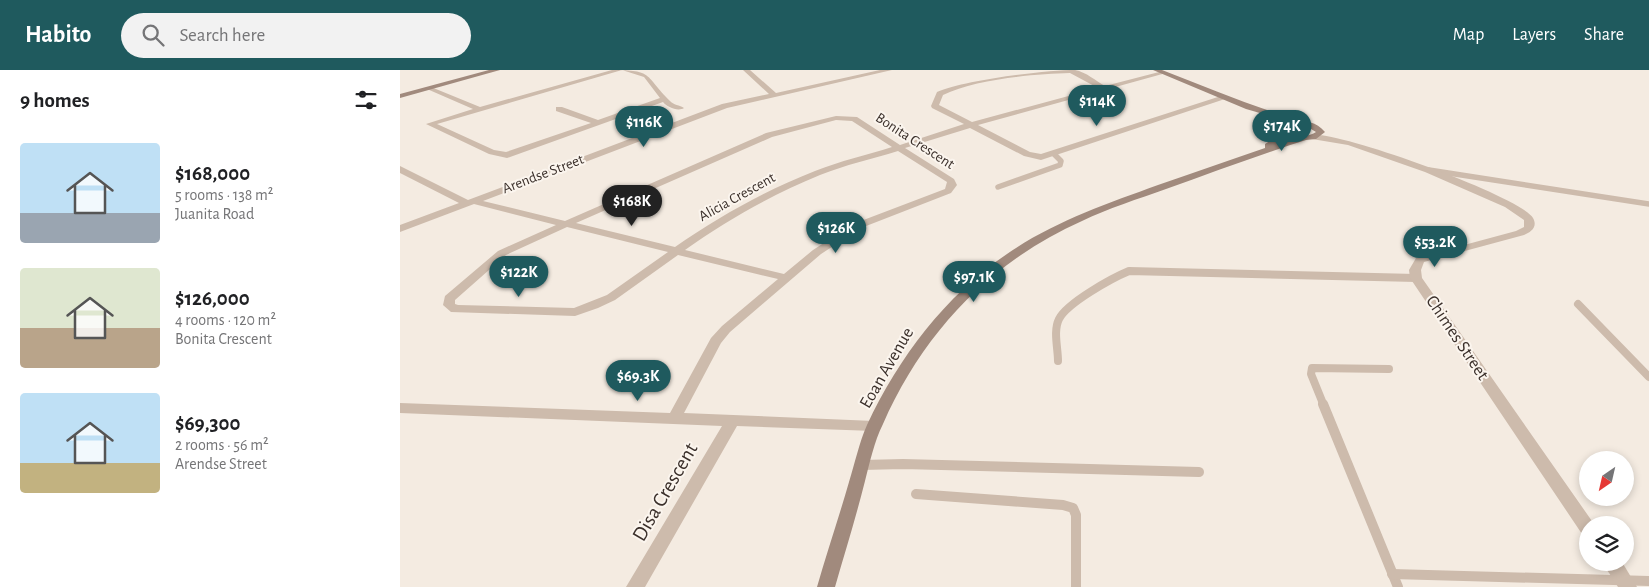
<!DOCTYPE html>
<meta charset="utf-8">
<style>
:root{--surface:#fff;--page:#f2f2f2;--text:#202124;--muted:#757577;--accent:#1f5a5e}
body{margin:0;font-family:"Alegreya Sans",sans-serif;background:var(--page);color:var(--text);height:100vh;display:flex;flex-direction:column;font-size:19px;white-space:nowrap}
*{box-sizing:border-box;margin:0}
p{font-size:16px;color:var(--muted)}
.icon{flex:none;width:28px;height:28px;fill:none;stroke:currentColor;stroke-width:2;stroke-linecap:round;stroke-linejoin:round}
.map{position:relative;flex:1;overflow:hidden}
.panel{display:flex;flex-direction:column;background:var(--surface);width:400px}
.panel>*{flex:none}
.needle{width:32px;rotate:214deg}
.tools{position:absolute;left:1179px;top:381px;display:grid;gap:10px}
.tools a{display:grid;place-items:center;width:55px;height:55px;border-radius:50%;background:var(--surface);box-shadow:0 2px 8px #0003;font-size:25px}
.price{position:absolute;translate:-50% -42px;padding:0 11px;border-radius:18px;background:var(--accent);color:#fff;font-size:16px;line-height:32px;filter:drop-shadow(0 1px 2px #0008)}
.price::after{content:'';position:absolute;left:50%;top:30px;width:15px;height:11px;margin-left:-8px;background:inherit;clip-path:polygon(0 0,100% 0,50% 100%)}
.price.current{background:#222;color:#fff}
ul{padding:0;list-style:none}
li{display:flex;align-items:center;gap:15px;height:125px;padding:0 20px}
li span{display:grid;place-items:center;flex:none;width:140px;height:100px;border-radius:5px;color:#555}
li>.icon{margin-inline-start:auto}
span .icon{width:60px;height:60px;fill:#fffc;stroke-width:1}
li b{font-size:21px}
h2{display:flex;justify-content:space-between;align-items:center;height:60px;padding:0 20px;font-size:21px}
header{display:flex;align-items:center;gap:30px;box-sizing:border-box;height:70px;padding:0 25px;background:var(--accent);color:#fff}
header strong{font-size:24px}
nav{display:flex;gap:28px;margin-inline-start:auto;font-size:18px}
.search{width:350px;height:45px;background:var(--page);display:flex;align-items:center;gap:12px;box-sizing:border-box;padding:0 18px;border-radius:28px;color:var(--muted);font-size:19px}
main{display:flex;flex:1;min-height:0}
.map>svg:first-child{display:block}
</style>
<header>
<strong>Habito</strong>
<div class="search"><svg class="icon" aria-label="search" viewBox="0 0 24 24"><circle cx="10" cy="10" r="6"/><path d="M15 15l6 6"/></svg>Search here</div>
<nav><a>Map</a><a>Layers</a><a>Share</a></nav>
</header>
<main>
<section class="panel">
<h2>9 homes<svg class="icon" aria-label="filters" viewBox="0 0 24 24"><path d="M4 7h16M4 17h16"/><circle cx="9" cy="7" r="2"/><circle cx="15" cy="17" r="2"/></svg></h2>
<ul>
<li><span style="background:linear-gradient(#bfe0f5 70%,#9aa5b1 0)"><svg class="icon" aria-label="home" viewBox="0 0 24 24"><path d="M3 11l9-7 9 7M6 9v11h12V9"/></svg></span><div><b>$168,000</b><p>5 rooms · 138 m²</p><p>Juanita Road</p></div></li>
<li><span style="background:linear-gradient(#dfe7d0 60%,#b9a48a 0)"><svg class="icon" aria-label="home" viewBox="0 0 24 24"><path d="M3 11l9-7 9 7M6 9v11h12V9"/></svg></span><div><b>$126,000</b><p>4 rooms · 120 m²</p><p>Bonita Crescent</p></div></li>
<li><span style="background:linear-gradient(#bfe0f5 70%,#c2b280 0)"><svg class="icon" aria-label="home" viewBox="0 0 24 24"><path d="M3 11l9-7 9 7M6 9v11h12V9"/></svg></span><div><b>$69,300</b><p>2 rooms · 56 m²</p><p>Arendse Street</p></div></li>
</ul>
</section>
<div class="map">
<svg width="1249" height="517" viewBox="0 0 1249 517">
<rect width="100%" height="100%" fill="#f4ebe1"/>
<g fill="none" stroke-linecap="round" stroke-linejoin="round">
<g stroke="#cdbbac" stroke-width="5.5">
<polyline points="1029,100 1249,134"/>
<polyline points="598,117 660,95 661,91 654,84"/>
</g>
<g stroke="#cdbbac" stroke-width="8">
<polyline points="1178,234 1249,307"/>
<path d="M658 291C658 278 653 261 659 249 667 233 712 208 729 201L1016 208"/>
<polyline points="924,336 911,304 912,298 989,299"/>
</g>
<g stroke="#cdbbac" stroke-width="10">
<polyline points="923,334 998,517"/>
<polyline points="462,395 503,394 799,402"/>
<polyline points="516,424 663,435 673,438 676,445 676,517"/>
<polyline points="992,504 1249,511"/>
</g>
<g fill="#cdbbac" fill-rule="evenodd">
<path d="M212 0C254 0 244 5 270 31 273 35 280 35 284 38 278 42 267 37 263 32L107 88 89 84 26 54 73 39 27 19V17H31L80 37ZM222 0 244 7 260 28 198 50 162 37H156V41L191 53 106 82 94 80 37 54Z"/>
<path d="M343 0H350L376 23 480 0H492L327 38 83 131 165 151 366 63 436 46 457 47 500 75 564 54 532 38 531 36 537 22C564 10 646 0 675 0 686 2 696 11 705 16L763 1 766 3 578 55 630 82 641 84 821 26 828 28 641 90 624 86 570 58 505 78 554 109 557 115 551 123 461 158 421 184 330 262 321 273 284 343 474 351 479 352 481 356 479 360 474 361 337 356 245 517H226L322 356 0 343V333L270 343 311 268 322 256 378 209 278 185 215 230 198 238 175 246 51 242 43 235 45 226 98 181 156 155 74 134 0 162V155L59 133 0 103V96L68 130 322 34 369 24ZM670 3 698 18 572 52 539 35 543 25C575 9 634 4 670 3ZM436 50 452 51 492 77C467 85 440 91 415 101 366 120 318 147 275 177L176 153 372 67ZM498 81 547 112 545 119 453 154 413 180 384 204 285 180C326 151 373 124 420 105 445 95 472 89 498 81ZM167 157 268 182 207 225 174 238 58 235 55 234V230L106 185Z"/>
<path d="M912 65C939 61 1122 127 1133 148 1138 157 1131 162 1124 165L1024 192 1021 200 1022 208 1194 454 1188 455V466L1182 464 1010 208 1009 200 1016 188 1116 161 1124 157V150L1105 137 1025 102 948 75 912 69Z"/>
<polygon points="1202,492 1222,492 1237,517 1218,517"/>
</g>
<g fill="#a18a7d" fill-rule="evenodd">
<polygon points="89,0 100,0 0,28 0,24"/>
<path d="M753 0H762C806 17 849 35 894 49 906 52 916 51 925 62L916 69 906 70C859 85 813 102 766 119 738 129 709 138 682 151 590 192 523 263 483 354 474 372 470 392 465 411 456 447 445 482 435 517H417C427 482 439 447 449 412 455 393 459 373 467 355 499 287 545 226 607 184 653 152 706 134 758 115 794 103 829 90 865 78V74L876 67 879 54 887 51 846 39ZM892 55 906 56 916 62C906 69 896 64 886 58ZM885 65 895 68 878 74Z"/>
</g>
</g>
<g text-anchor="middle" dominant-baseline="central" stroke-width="4" stroke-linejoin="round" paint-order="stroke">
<g font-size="15" fill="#3b302b" stroke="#fbf5ee">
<text transform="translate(515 71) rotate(33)">Bonita Crescent</text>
<text transform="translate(143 104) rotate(-21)">Arendse Street</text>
<text transform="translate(337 127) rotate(-29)">Alicia Crescent</text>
</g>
<g font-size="18" fill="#3b302b" stroke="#fbf5ee">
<text transform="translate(1057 268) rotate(56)">Chimes Street</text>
<text transform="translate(487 298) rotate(-60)">Eoan Avenue</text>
</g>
<g font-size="21" fill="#3b302b" stroke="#fbf5ee">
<text transform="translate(265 422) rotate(-60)">Disa Crescent</text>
</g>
</g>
</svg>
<div class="tools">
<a><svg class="needle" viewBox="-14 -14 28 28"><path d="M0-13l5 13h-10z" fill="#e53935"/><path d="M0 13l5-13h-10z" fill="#757577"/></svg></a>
<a><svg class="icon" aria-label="layers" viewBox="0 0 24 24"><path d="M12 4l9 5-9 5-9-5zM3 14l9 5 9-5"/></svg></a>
</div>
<b class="price" style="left:697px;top:57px">$114K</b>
<b class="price" style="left:244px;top:78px">$116K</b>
<b class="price" style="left:882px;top:82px">$174K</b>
<b class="price current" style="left:232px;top:157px">$168K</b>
<b class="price" style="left:436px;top:184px">$126K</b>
<b class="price" style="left:1035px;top:198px">$53.2K</b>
<b class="price" style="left:119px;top:228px">$122K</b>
<b class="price" style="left:574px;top:233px">$97.1K</b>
<b class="price" style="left:238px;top:332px">$69.3K</b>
</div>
</main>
